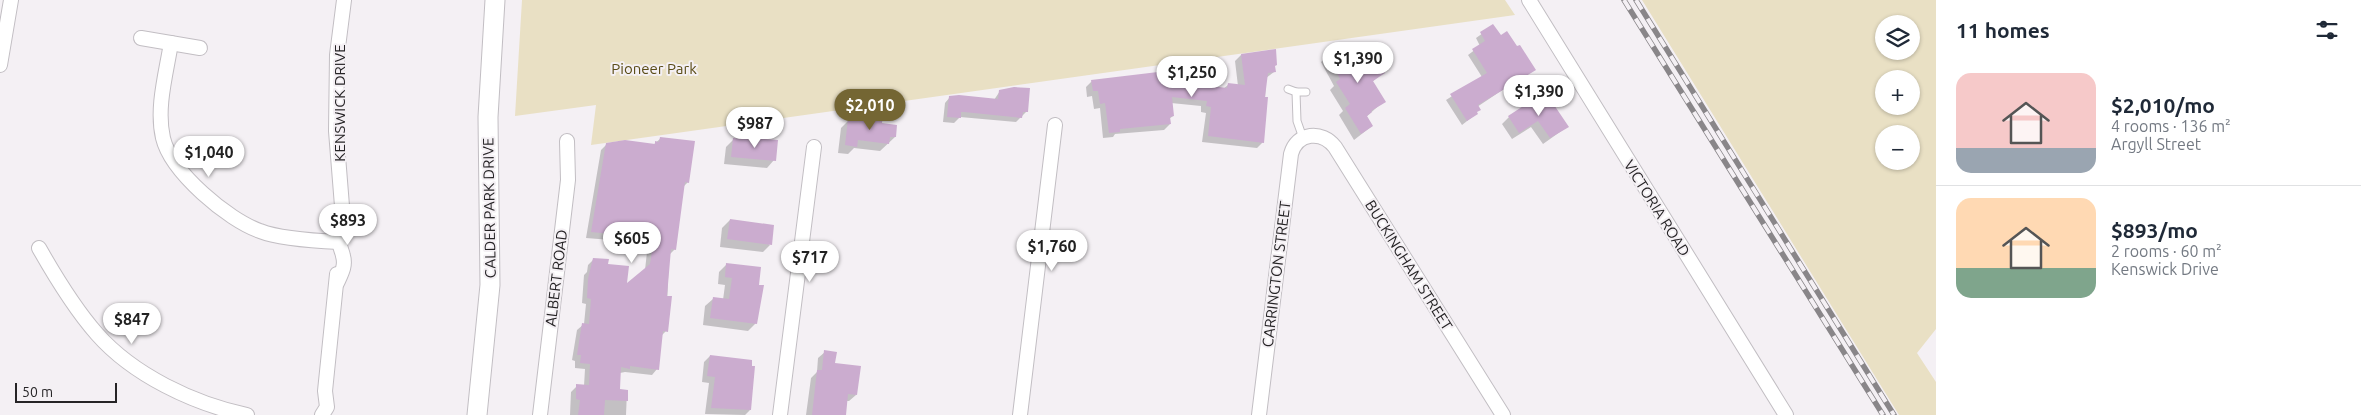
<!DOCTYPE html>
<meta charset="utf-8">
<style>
:root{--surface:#fff;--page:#f6f6f7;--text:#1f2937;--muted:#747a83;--line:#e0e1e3;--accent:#746633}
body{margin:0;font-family:Ubuntu,sans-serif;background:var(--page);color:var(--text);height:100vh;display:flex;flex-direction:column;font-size:19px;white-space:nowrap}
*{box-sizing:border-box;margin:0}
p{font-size:16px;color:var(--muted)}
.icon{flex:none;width:28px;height:28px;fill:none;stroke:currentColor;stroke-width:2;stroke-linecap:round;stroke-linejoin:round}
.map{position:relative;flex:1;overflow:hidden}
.panel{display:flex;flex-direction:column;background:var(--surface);width:425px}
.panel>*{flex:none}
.controls{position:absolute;left:1875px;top:15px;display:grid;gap:10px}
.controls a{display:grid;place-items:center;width:45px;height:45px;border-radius:50%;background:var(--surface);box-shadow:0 1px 4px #0004;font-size:25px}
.scale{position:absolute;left:15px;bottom:12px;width:102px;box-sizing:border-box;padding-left:5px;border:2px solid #262426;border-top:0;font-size:14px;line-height:18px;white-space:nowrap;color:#262426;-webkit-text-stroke:4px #f4f0f4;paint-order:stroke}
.price{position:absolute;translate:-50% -42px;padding:0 11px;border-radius:18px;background:#fff;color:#222;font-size:16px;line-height:32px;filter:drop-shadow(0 1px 2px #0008)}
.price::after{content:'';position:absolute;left:50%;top:30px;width:15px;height:11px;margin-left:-8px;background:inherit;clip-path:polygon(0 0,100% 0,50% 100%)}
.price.on{background:var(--accent);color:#fff}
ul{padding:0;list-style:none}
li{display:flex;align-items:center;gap:15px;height:125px;padding:0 20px}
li+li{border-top:1px solid var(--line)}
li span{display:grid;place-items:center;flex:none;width:140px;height:100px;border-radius:15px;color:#555}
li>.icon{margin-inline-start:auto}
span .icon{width:60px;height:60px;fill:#fffc;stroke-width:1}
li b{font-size:21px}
h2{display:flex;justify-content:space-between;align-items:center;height:60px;padding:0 20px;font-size:21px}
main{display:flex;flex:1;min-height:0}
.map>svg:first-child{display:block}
</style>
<main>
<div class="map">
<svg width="1936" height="415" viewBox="0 0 1936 415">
<rect width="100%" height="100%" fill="#f4f0f4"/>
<g fill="#e9e0c4" fill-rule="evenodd">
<polygon points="522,0 1505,0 1515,15 591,145 596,105 515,116"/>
<path d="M1642 0H1936V329L1917 353 1936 382V415H1899ZM1884 24H1911V51H1884ZM1884 79H1911V106H1884ZM1884 134H1911V161H1884Z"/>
</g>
<g fill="#0003">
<polygon points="1493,26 1500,37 1534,69 1477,107 1476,114 1462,125 1446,100 1482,77 1468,55 1480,46 1476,38"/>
<polygon points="1275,51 1274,72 1266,78 1263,142 1257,148 1202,142 1206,113 1201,112 1201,106 1171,103 1173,116 1169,119 1170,124 1164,130 1115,134 1113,137 1103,138 1100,108 1094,109 1092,96 1087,97 1086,87 1092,81 1156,73 1181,68 1185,64 1201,86 1223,89 1228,85 1238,86 1235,61 1241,55"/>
<polygon points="1351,54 1384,72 1372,82 1384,101 1366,117 1372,126 1354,140 1339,115 1343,111 1330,90 1334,86 1321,62 1328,55"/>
<polygon points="1000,91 1027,111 1016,122 960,117 954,123 943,122 945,103 950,97 994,100"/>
<polygon points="1542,96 1567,127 1543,144 1531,127 1512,139 1502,124 1509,117"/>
<polygon points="866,114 895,137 880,151 854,148 848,154 838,153 841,128 849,120 859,121"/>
<polygon points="742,138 774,160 767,168 724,164 726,147 734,139"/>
<polygon points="660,139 688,182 683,187 675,249 669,255 666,331 661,336 657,369 652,375 625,372 620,373 619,391 627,391 626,415 570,415 571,392 577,386 584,386 585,369 575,368 575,361 572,360 577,330 584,324 586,304 582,303 584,275 587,272 588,265 594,259 607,265 626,285 645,270 648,243 586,238 601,150 607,144 653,145"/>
<polygon points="730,220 770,245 763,252 720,247 722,228"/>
<polygon points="727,264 756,323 748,331 703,325 705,306 713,299 723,300 725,285 718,284 719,272"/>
<polygon points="825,352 856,395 849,401 846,401 845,415 806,415 811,378 817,372 818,358"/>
<polygon points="710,356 750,410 745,415 705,414 709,383 702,382 704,362"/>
</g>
<g fill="#cbaccf">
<polygon points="1493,24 1501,35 1507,31 1517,46 1520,45 1536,70 1478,105 1481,110 1477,112 1478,114 1467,121 1450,94 1487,73 1472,49 1485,41 1480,32"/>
<polygon points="1345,42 1351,52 1357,49 1362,57 1367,54 1371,60 1375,57 1385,73 1373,81 1386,102 1371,111 1372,112 1367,116 1373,126 1361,134 1345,108 1350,104 1336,82 1340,79 1327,54"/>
<polygon points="1276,49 1277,65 1275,66 1276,72 1268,73 1265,97 1268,97 1264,143 1208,136 1211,107 1206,106 1207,101 1172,97 1174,116 1170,117 1171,124 1120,129 1120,132 1109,133 1105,103 1100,104 1098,91 1093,91 1091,80 1158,72 1158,70 1184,66 1184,62 1197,64 1196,67 1204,68 1202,85 1227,88 1228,83 1245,85 1241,54"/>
<polygon points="1014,87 1030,88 1028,112 1023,112 1022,118 964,112 961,112 961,118 947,117 949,96 959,95 998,99 999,90"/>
<polygon points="1542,94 1544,98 1548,96 1569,127 1550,138 1538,121 1519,133 1508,116"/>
<polygon points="865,113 883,115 882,123 897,125 896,137 890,137 889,144 858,140 857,147 845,145 848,119 865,121"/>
<polygon points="660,137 695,141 689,183 685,182 676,250 671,249 667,296 672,296 668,332 663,331 659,370 630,366 630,369 621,367 620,389 628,390 628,401 605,400 604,415 578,415 580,400 576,399 576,384 589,385 590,364 580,363 581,355 577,355 582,323 589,324 591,299 587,298 588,279 593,258 609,259 608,264 629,266 627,283 650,264 654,238 591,232 606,143 625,140 655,144 655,141 659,142"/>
<polygon points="742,137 778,140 776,161 731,157 733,138 742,139"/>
<polygon points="730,219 774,225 772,245 727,239"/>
<polygon points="726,263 761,267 759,285 764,285 757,324 710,318 713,297 729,299 732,278 725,277"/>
<polygon points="824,350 837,352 835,363 861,366 857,395 848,394 846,415 812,415 817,370 822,370"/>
<polygon points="710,355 752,360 752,366 755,366 751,410 711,408 715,377 707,376"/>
</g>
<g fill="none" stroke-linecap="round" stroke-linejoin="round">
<g stroke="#c2bec3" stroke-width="9">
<g id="lane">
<polyline points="1288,89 1296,92 1306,92"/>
<polyline points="1296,92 1297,121 1303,138"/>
</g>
</g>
<g stroke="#c2bec3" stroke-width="16">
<g id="street">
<polyline points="1529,0 1786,415"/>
<polyline points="141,38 200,48"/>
<path d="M171 43C166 74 156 108 163 138 171 172 228 220 260 231 280 239 317 241 339 242"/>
<polyline points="0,65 11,0"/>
<path d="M39 248C56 278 74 308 97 334 133 375 194 404 247 415"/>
<path d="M337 283C341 274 346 266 343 256 342 250 339 247 340 241 341 226 350 223 342 206L336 131 337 55 344 0"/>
<polyline points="322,415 327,407 325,391 337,274"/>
<polyline points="540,415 568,180 567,141"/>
<polyline points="780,415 814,147"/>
<polyline points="1020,415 1055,125"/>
<path d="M1259 415 1291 154C1297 132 1322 130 1335 147L1503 415"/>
</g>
</g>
<g stroke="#c2bec3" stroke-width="21">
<polyline id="secondary" points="477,415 490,285 488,117 495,0"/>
</g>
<use href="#lane" stroke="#fff" stroke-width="7"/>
<use href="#street" stroke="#fff" stroke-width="14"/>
<use href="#secondary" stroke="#fff" stroke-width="19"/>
<g stroke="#898689" stroke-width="5.5">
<g id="rail">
<polyline points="1624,0 1883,415"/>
<polyline points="1636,0 1894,415"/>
</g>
</g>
<use href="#rail" stroke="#f4f0f4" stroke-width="4" stroke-dasharray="11" stroke-linecap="butt"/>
</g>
<g text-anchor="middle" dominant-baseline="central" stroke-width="4" stroke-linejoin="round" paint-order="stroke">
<g font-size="15" fill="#5a4c17" stroke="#f4f0f4">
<text x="654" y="68">Pioneer Park</text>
</g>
<g font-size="15" fill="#262426" stroke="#f4f0f4">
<text transform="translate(339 103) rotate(-90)">KENSWICK DRIVE</text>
<text transform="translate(489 208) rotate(-91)">CALDER PARK DRIVE</text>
<text transform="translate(1657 208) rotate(58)">VICTORIA ROAD</text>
<text transform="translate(1409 265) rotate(58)">BUCKINGHAM STREET</text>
<text transform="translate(1276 274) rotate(-83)">CARRINGTON STREET</text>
<text transform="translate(556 278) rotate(-83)">ALBERT ROAD</text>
</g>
</g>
</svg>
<div class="controls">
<a><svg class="icon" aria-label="layers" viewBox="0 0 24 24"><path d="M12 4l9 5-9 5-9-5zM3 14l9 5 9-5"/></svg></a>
<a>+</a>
<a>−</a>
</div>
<div class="scale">50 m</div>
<b class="price" style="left:1358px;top:84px">$1,390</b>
<b class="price" style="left:1192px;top:98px">$1,250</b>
<b class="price" style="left:1539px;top:117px">$1,390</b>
<b class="price on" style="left:870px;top:131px">$2,010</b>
<b class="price" style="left:755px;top:149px">$987</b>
<b class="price" style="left:209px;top:178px">$1,040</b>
<b class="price" style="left:348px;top:246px">$893</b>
<b class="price" style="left:632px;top:264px">$605</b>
<b class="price" style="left:1052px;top:272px">$1,760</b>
<b class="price" style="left:810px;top:283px">$717</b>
<b class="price" style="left:132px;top:345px">$847</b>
</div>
<section class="panel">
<h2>11 homes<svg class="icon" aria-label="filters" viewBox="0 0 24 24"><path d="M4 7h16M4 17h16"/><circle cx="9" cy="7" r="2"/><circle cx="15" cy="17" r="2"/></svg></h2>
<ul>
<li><span style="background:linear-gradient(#f6c9c9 75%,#9aa5b1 0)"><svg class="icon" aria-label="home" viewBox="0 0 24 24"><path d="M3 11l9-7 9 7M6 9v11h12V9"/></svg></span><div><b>$2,010/mo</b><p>4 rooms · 136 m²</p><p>Argyll Street</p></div></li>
<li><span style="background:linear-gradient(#ffd9b3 70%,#7fa58c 0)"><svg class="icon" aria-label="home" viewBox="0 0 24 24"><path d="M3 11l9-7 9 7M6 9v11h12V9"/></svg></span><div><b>$893/mo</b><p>2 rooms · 60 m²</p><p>Kenswick Drive</p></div></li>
</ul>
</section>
</main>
